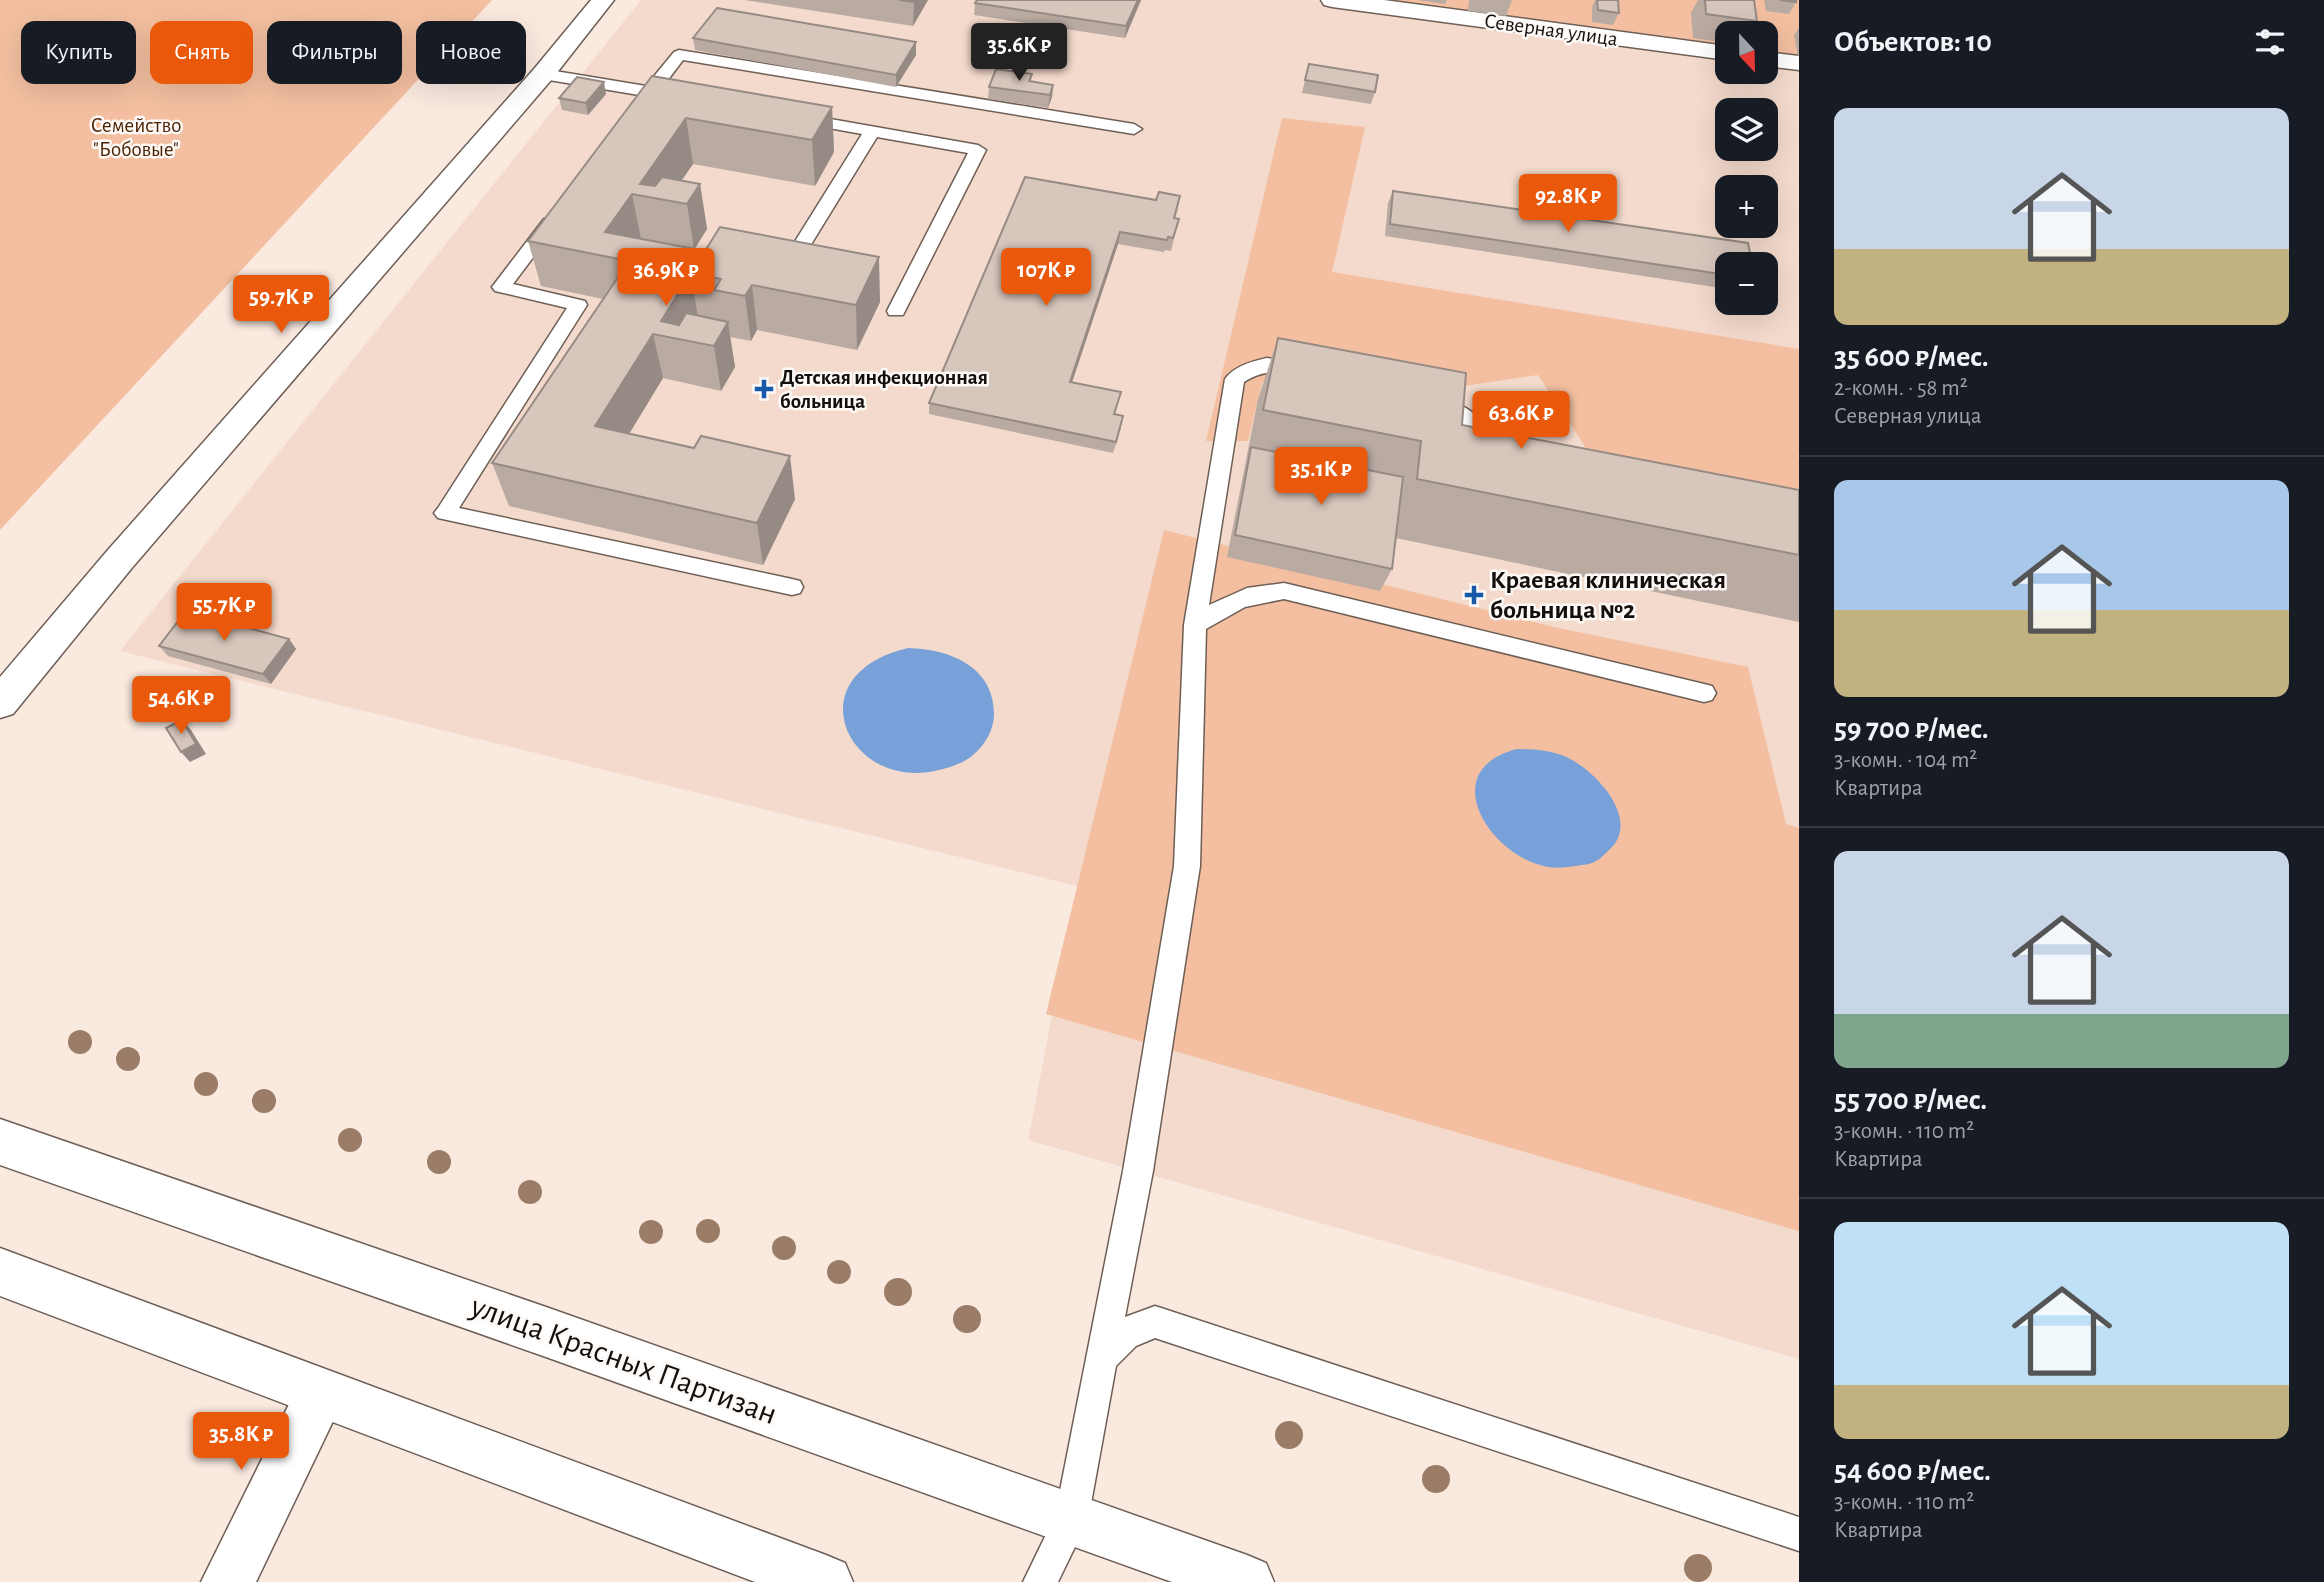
<!DOCTYPE html>
<html lang="ru">
<meta charset="utf-8">
<style>
:root{--surface:#171b24;--page:#242831;--text:#f1f3f6;--muted:#9ea1a6;--line:#363941;--accent:#ea580c}
body{margin:0;font-family:"Alegreya Sans",sans-serif;background:var(--page);color:var(--text);height:100vh;display:flex;flex-direction:column;font-size:26px;white-space:nowrap}
*{box-sizing:border-box;margin:0}
p{font-size:23px;color:var(--muted)}
.icon{flex:none;width:38px;height:38px;fill:none;stroke:currentColor;stroke-width:2;stroke-linecap:round;stroke-linejoin:round}
.map{position:relative;flex:1;overflow:hidden}
.drawer{display:flex;flex-direction:column;background:var(--surface);width:525px}
.drawer>*{flex:none}
.top-card{position:absolute;left:21px;top:21px;width:665px;height:63px;display:flex;gap:14px}
.needle{width:46px;rotate:158deg}
.fabs{position:absolute;left:1715px;top:21px;display:grid;gap:14px}
.fabs a{display:grid;place-items:center;width:63px;height:63px;border-radius:14px;background:var(--surface);box-shadow:0 7px 28px #0002;font-size:35px}
.price{position:absolute;translate:-50% -60px;padding:0 16px;border-radius:7px;background:var(--accent);color:#fff;font-size:23px;line-height:46px;filter:drop-shadow(0 2px 4px #0008)}
.price::after{content:'';position:absolute;left:50%;top:42px;width:21px;height:16px;margin-left:-10px;background:inherit;clip-path:polygon(0 0,100% 0,50% 100%)}
.price.selected{background:#222;color:#fff}
ul{padding:0;list-style:none}
li{display:grid;align-content:center;gap:14px;height:371px;padding:0 35px}
li+li{border-top:2px solid var(--line)}
li span{display:grid;place-items:center;height:217px;border-radius:14px;color:#555}
li>.icon{margin-inline-start:auto}
span .icon{width:126px;height:126px;fill:#fffc;stroke-width:1}
li b{font-size:30px}
h2{display:flex;justify-content:space-between;align-items:center;height:84px;padding:0 35px;font-size:30px}
.pill{padding:0 24px;border-radius:14px;background:var(--surface);box-shadow:0 7px 28px #0002;font-size:24px;line-height:63px}
.pill.selected{background:var(--accent);color:#fff}
main{display:flex;flex:1;min-height:0}
.map>svg:first-child{display:block}
</style>
<main>
<div class="map">
<svg width="1799" height="1582" viewBox="0 0 1799 1582">
<rect width="100%" height="100%" fill="#fae9df"/>
<path fill="#f3dacc" fill-rule="evenodd" d="M641 0H1315L1727 59V72H1766V65L1799 70V1359L1028 1140 1077 886 120 651ZM1727 110H1766V149H1727ZM1727 187H1766V226H1727ZM1727 264H1766V303H1727Z"/>
<g fill="#f3bfa0">
<polygon points="0,0 492,0 0,530"/>
<polygon points="1330,0 1799,0 1799,66 1766,61 1766,33 1727,33 1727,56"/>
<polygon points="1282,118 1365,127 1332,272 1799,349 1799,532 1615,492 1538,375 1457,387 1300,353 1262,383 1248,441 1206,441"/>
<polygon points="1164,530 1554,627 1748,667 1786,824 1799,828 1799,1231 1046,1014"/>
</g>
<g fill="#79a1d9">
<path d="M908 648C949 649 994 666 994 714 994 730 985 745 973 755 964 763 951 767 939 770 848 793 793 675 908 648Z"/>
<path d="M1517 749C1533 749 1548 750 1564 756 1594 768 1643 820 1609 850 1600 859 1595 864 1582 865 1568 867 1555 870 1540 865 1485 849 1438 769 1517 749Z"/>
</g>
<g fill="none" stroke-linecap="round" stroke-linejoin="round">
<g stroke="#6e5f56" stroke-width="3">
<g id="lane">
<polygon points="679,50 1134,124 1142,129 1134,134 683,60 661,89 669,91 671,94 669,97 654,97 648,105 642,107 634,102 639,95 543,79 535,74 543,69 646,86 674,52"/>
<polygon points="802,114 978,145 986,150 903,315 889,315 887,311 968,153 877,137 807,251 798,257 789,251 862,134 796,122 794,119"/>
<polygon points="550,218 559,223 513,284 585,301 587,305 459,508 792,579 800,581 803,587 800,593 792,595 438,518 434,513 438,508 567,308 495,291 492,287 544,219"/>
<path d="M1267 358 1309 365 1312 370 1309 375C1283 382 1276 362 1244 382L1209 605 1247 588 1284 583 1704 684 1712 686 1716 693 1712 700 1704 702 1284 599 1245 607 1206 629 1200 866 1153 1171 1125 1317 1155 1306 1799 1517V1551L1155 1338 1136 1346 1116 1366 1088 1520 1058 1582H1023L1055 1516 1123 1171 1174 866 1184 625 1225 379C1234 366 1253 361 1267 358Z"/>
<path d="M1433 394C1466 404 1489 421 1510 448L1513 453 1510 458C1505 459 1504 461 1499 459 1493 457 1466 425 1453 417 1444 411 1429 410 1423 401L1426 396Z"/>
</g>
</g>
<g stroke="#6e5f56" stroke-width="3">
<g id="street">
<polygon points="591,0 614,0 552,79 131,569 13,714 0,718 0,677 107,551 534,69"/>
<polygon points="1321,0 1384,0 1727,46 1727,60 1332,7 1324,5"/>
<polygon points="1766,52 1799,56 1799,70 1766,66"/>
<polygon points="321,1369 339,1376 346,1394 256,1582 201,1582 303,1376"/>
</g>
</g>
<g stroke="#6e5f56" stroke-width="3">
<g id="highway">
<polygon points="0,1119 546,1307 1247,1555 1266,1563 1274,1582 1172,1582 546,1357 0,1165"/>
<polygon points="0,1248 826,1555 845,1563 853,1582 755,1582 0,1296"/>
</g>
</g>
<use href="#lane" fill="#fff" fill-rule="evenodd"/>
<use href="#street" fill="#fff" fill-rule="evenodd"/>
<use href="#highway" fill="#fff" fill-rule="evenodd"/>
</g>
<g fill="#9b7d67">
<circle cx="80" cy="1042" r="12"/>
<circle cx="128" cy="1059" r="12"/>
<circle cx="206" cy="1084" r="12"/>
<circle cx="264" cy="1101" r="12"/>
<circle cx="350" cy="1140" r="12"/>
<circle cx="439" cy="1162" r="12"/>
<circle cx="530" cy="1192" r="12"/>
<circle cx="708" cy="1231" r="12"/>
<circle cx="651" cy="1232" r="12"/>
<circle cx="784" cy="1248" r="12"/>
<circle cx="839" cy="1272" r="12"/>
<circle cx="898" cy="1292" r="14"/>
<circle cx="967" cy="1319" r="14"/>
<circle cx="1289" cy="1435" r="14"/>
<circle cx="1436" cy="1479" r="14"/>
<circle cx="1698" cy="1568" r="14"/>
</g>
<g fill="#b9aaa2">
<polygon points="744,0 928,0 913,26"/>
<polygon points="1141,0 1125,38 974,15 975,3"/>
<polygon points="1417,0 1447,0 1445,4"/>
<polygon points="1469,0 1512,0 1506,16 1468,11"/>
<polygon points="1595,0 1618,0 1619,13 1613,25 1592,22 1592,7"/>
<polygon points="1698,0 1754,0 1757,21 1750,33 1727,33 1727,43 1693,38 1691,13"/>
<polygon points="1764,0 1796,0 1796,2 1789,14 1766,11"/>
<polygon points="1799,28 1799,56 1798,56 1794,35"/>
<polygon points="693,38 916,55 896,87 695,50"/>
<polygon points="1309,64 1375,92 1371,104 1302,93"/>
<polygon points="1032,74 1031,81 1053,85 1052,97 1048,108 988,99 989,87"/>
<polygon points="652,76 832,107 834,152 815,186 693,164 682,180 700,184 707,229 695,249 880,302 857,350 757,330 751,341 730,337 735,367 721,391 663,378 629,434 795,499 763,565 509,506 492,463 603,299 541,286 528,241"/>
<polygon points="606,94 588,115 562,110 559,98"/>
<polygon points="1025,177 1178,209 1175,218 1179,219 1171,251 1165,250 1164,252 1118,244 1072,383 1121,392 1115,414 1121,428 1113,453 929,414 929,403"/>
<polygon points="1393,191 1727,264 1727,289 1385,236 1388,203"/>
<polygon points="1278,338 1462,425 1799,490 1799,622 1396,538 1392,569 1380,591 1227,557 1258,399"/>
<polygon points="289,639 296,649 271,684 168,656 159,646"/>
</g>
<g fill="#968b84">
<polygon points="915,0 928,0 913,26 914,2"/>
<polygon points="1138,0 1141,0 1125,38 1126,26"/>
<polygon points="916,42 916,55 896,87 896,75"/>
<polygon points="604,82 606,94 588,115 586,103"/>
<polygon points="1053,85 1052,97 1048,108 1050,95"/>
<polygon points="832,107 834,152 815,186 812,140"/>
<polygon points="686,118 693,164 668,200 640,184"/>
<polygon points="700,184 707,229 694,249 687,204"/>
<polygon points="632,194 641,239 605,232"/>
<polygon points="1120,232 1118,244 1068,394 1070,382"/>
<polygon points="879,257 880,302 857,350 856,305"/>
<polygon points="691,273 698,318 685,340 661,321"/>
<polygon points="752,285 757,330 751,341 745,296"/>
<polygon points="728,322 735,367 721,391 714,346"/>
<polygon points="653,334 663,378 607,470 595,426"/>
<polygon points="790,456 795,499 763,565 757,523"/>
<polygon points="289,639 296,649 271,684 263,674"/>
<polygon points="182,720 191,730 206,754 190,762 181,752"/>
</g>
<g fill="#d7c6bc" stroke="#968b84" stroke-width="2">
<polygon points="899,0 915,0 914,2"/>
<polygon points="977,0 1138,0 1126,26 975,3"/>
<polygon points="1597,0 1618,0 1619,13 1598,10"/>
<polygon points="1705,0 1754,0 1757,21 1706,14"/>
<polygon points="1780,0 1796,0 1796,2"/>
<polygon points="717,8 916,42 896,75 693,38"/>
<polygon points="1309,64 1378,75 1375,92 1305,80"/>
<polygon points="996,69 1032,74 1029,81 1053,85 1050,95 989,87"/>
<polygon points="652,76 832,107 812,140 686,118 640,184 655,186 662,177 700,184 687,204 632,194 605,232 705,251 720,227 879,257 856,305 752,285 745,296 714,290 721,279 691,273 661,321 679,325 686,313 728,322 714,346 653,334 595,426 694,448 701,436 790,456 757,523 492,463 629,261 528,241"/>
<polygon points="577,77 604,82 586,103 559,98"/>
<polygon points="1025,177 1156,200 1159,192 1180,196 1174,218 1179,219 1173,238 1168,237 1167,240 1120,232 1070,382 1121,392 1114,414 1123,416 1116,442 929,403"/>
<polygon points="1393,191 1748,243 1752,264 1727,264 1727,275 1390,224"/>
<polygon points="1278,338 1466,373 1462,425 1799,490 1799,555 1417,479 1421,441 1263,410"/>
<polygon points="1251,447 1403,477 1392,569 1235,535"/>
<polygon points="186,611 289,639 263,674 159,646"/>
<polygon points="182,720 196,744 181,752 166,728"/>
</g>
<g fill="#1959a9" stroke="#fdf9f7" stroke-width="2.5">
<path d="M760.5 378.5h7v7h7v7h-7v7h-7v-7h-7v-7h7z"/>
<path d="M1470.5 584.5h7v7h7v7h-7v7h-7v-7h-7v-7h7z"/>
</g>
<g text-anchor="middle" dominant-baseline="central" stroke-width="5" stroke-linejoin="round" paint-order="stroke">
<g font-size="21" fill="#150f0c" stroke="#fdf9f7">
<text transform="translate(1551 30) rotate(8)">Северная улица</text>
</g>
<g font-size="21" fill="#4d2405" stroke="#fdf9f7">
<text x="136" y="125">Семейство<tspan x="136" dy="24">"Бобовые"</tspan></text>
</g>
<g font-size="21" font-weight="bold" fill="#150f0c" stroke="#fdf9f7" text-anchor="start">
<text x="780" y="377">Детская инфекционная<tspan x="780" dy="24">больница</tspan></text>
</g>
<g font-size="26" font-weight="bold" fill="#150f0c" stroke="#fdf9f7" text-anchor="start">
<text x="1490" y="580">Краевая клиническая<tspan x="1490" dy="30">больница №2</tspan></text>
</g>
<g font-size="32" fill="#150f0c" stroke="#fdf9f7">
<text transform="translate(624 1360) rotate(20)">улица Красных Партизан</text>
</g>
</g>
</svg>
<div class="fabs">
<a><svg class="needle" viewBox="-14 -14 28 28"><path d="M0-13l5 13h-10z" fill="#e53935"/><path d="M0 13l5-13h-10z" fill="#9ea1a6"/></svg></a>
<a><svg class="icon" aria-label="layers" viewBox="0 0 24 24"><path d="M12 4l9 5-9 5-9-5zM3 14l9 5 9-5"/></svg></a>
<a>+</a>
<a>−</a>
</div>
<b class="price selected" style="left:1019px;top:83px">35.6K ₽</b>
<b class="price" style="left:1568px;top:234px">92.8K ₽</b>
<b class="price" style="left:666px;top:308px">36.9K ₽</b>
<b class="price" style="left:1046px;top:308px">107K ₽</b>
<b class="price" style="left:281px;top:335px">59.7K ₽</b>
<b class="price" style="left:1521px;top:451px">63.6K ₽</b>
<b class="price" style="left:1321px;top:507px">35.1K ₽</b>
<b class="price" style="left:224px;top:643px">55.7K ₽</b>
<b class="price" style="left:181px;top:736px">54.6K ₽</b>
<b class="price" style="left:241px;top:1472px">35.8K ₽</b>
<div class="top-card">
<a class="pill">Купить</a>
<a class="pill selected">Снять</a>
<a class="pill">Фильтры</a>
<a class="pill">Новое</a>
</div>
</div>
<section class="drawer">
<h2>Объектов: 10<svg class="icon" aria-label="filters" viewBox="0 0 24 24"><path d="M4 7h16M4 17h16"/><circle cx="9" cy="7" r="2"/><circle cx="15" cy="17" r="2"/></svg></h2>
<ul>
<li><span style="background:linear-gradient(#c9d6e8 65%,#c2b280 0)"><svg class="icon" aria-label="home" viewBox="0 0 24 24"><path d="M3 11l9-7 9 7M6 9v11h12V9"/></svg></span><div><b>35 600 ₽/мес.</b><p>2-комн. · 58 m²</p><p>Северная улица</p></div></li>
<li><span style="background:linear-gradient(#a9c7e8 60%,#c2b280 0)"><svg class="icon" aria-label="home" viewBox="0 0 24 24"><path d="M3 11l9-7 9 7M6 9v11h12V9"/></svg></span><div><b>59 700 ₽/мес.</b><p>3-комн. · 104 m²</p><p>Квартира</p></div></li>
<li><span style="background:linear-gradient(#c9d6e8 75%,#7fa58c 0)"><svg class="icon" aria-label="home" viewBox="0 0 24 24"><path d="M3 11l9-7 9 7M6 9v11h12V9"/></svg></span><div><b>55 700 ₽/мес.</b><p>3-комн. · 110 m²</p><p>Квартира</p></div></li>
<li><span style="background:linear-gradient(#bfe0f5 75%,#c2b280 0)"><svg class="icon" aria-label="home" viewBox="0 0 24 24"><path d="M3 11l9-7 9 7M6 9v11h12V9"/></svg></span><div><b>54 600 ₽/мес.</b><p>3-комн. · 110 m²</p><p>Квартира</p></div></li>
</ul>
</section>
</main>
